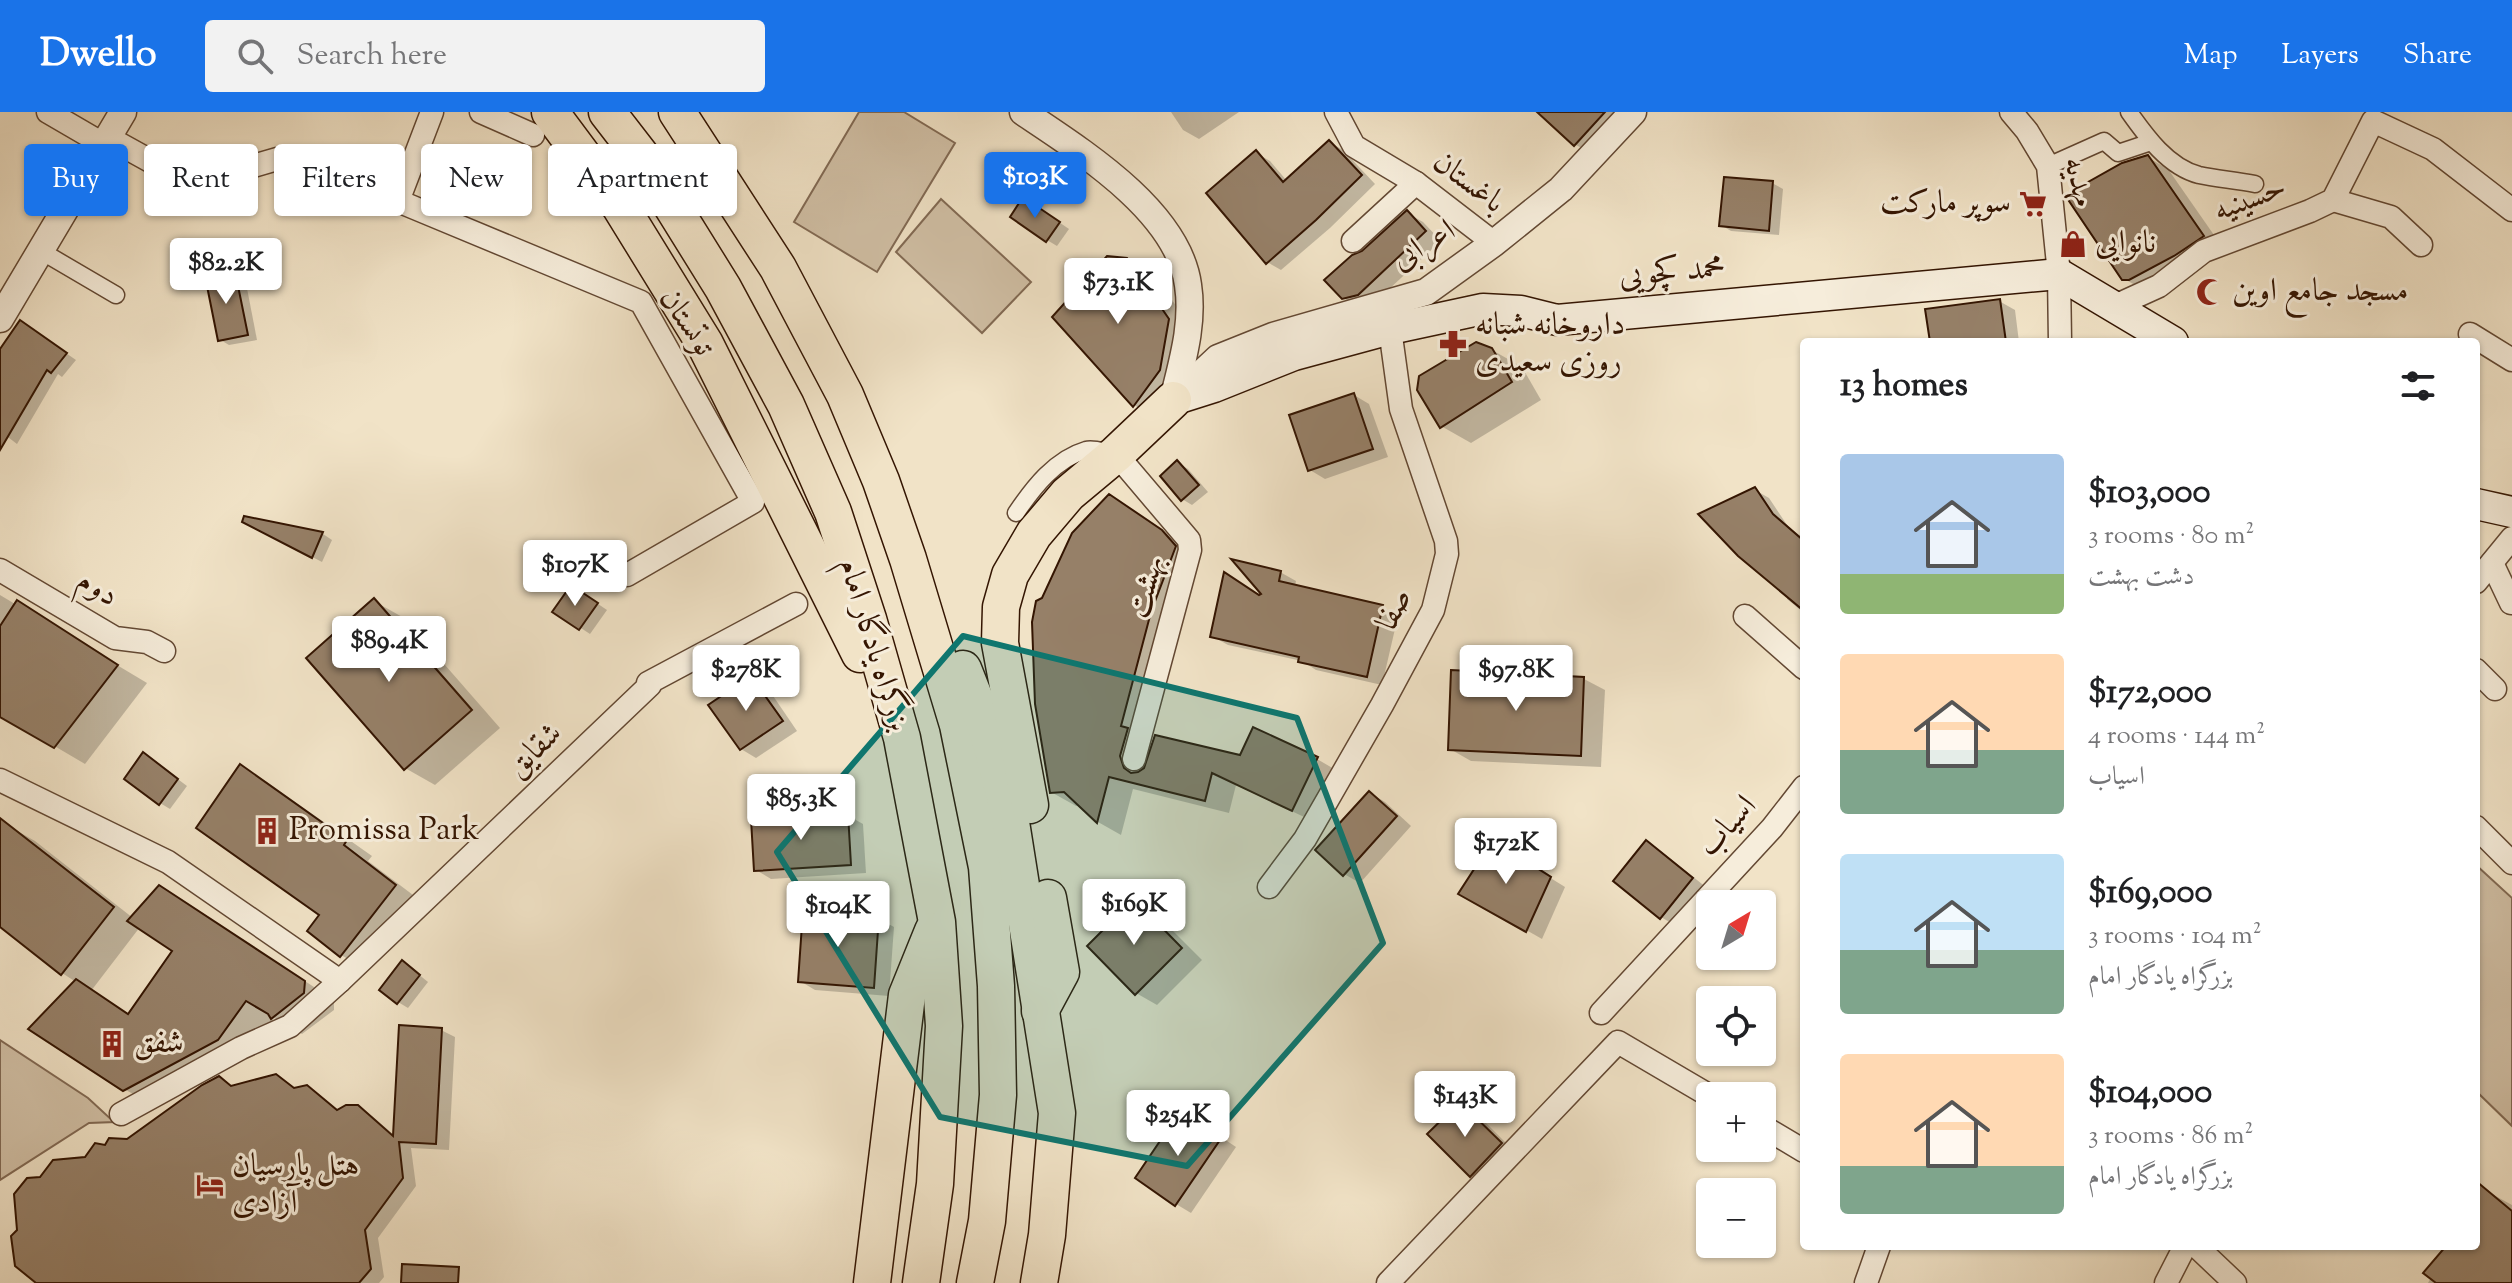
<!DOCTYPE html>
<meta charset="utf-8">
<style>
:root{--surface:#fff;--page:#f2f2f2;--text:#202124;--muted:#757577;--accent:#1a73e8}
body{margin:0;font-family:"Sorts Mill Goudy",Amiri,serif;background:var(--page);color:var(--text);height:100vh;display:flex;flex-direction:column;font-size:30px;white-space:nowrap}
*{box-sizing:border-box;margin:0}
p{font-size:26px;color:var(--muted)}
.icon{flex:none;width:44px;height:44px;fill:none;stroke:currentColor;stroke-width:2;stroke-linecap:round;stroke-linejoin:round}
.map{position:relative;flex:1;overflow:hidden}
.side{position:absolute;left:1800px;top:226px;width:680px;height:912px;display:flex;flex-direction:column;background:var(--surface);border-radius:8px;box-shadow:0 2px 6px #0004}
.side>*{flex:none}
.guide{position:absolute;left:24px;top:32px;width:760px;height:72px;display:flex;gap:16px}
.needle{width:52px;rotate:38deg}
.buttons{position:absolute;left:1696px;top:778px;display:grid;gap:16px}
.buttons a{display:grid;place-items:center;width:80px;height:80px;border-radius:8px;background:var(--surface);box-shadow:0 2px 6px #0004;font-size:40px}
.price{position:absolute;translate:-50% -68px;padding:0 18px;border-radius:8px;background:#fff;color:#222;font-size:26px;line-height:52px;filter:drop-shadow(0 2px 4px #0008)}
.price::after{content:'';position:absolute;left:50%;top:48px;width:24px;height:18px;margin-left:-12px;background:inherit;clip-path:polygon(0 0,100% 0,50% 100%)}
.price.current{background:var(--accent);color:#fff}
ul{padding:0;list-style:none}
li{display:flex;align-items:center;gap:24px;height:200px;padding:0 40px}
li span{display:grid;place-items:center;flex:none;width:224px;height:160px;border-radius:8px;color:#555}
li>.icon{margin-inline-start:auto}
span .icon{width:96px;height:96px;fill:#fffc;stroke-width:1}
li b{font-size:34px}
h2{display:flex;justify-content:space-between;align-items:center;height:96px;padding:0 40px;font-size:34px}
.chip{padding:0 28px;border-radius:8px;background:var(--surface);box-shadow:0 2px 6px #0004;font-size:28px;line-height:72px}
.chip.current{background:var(--accent);color:#fff}
header{display:flex;align-items:center;gap:48px;box-sizing:border-box;height:112px;padding:0 40px;background:var(--accent);color:#fff}
header strong{font-size:38px}
nav{display:flex;gap:44px;margin-inline-start:auto;font-size:28px}
.search{width:560px;height:72px;background:var(--page);display:flex;align-items:center;gap:20px;box-sizing:border-box;padding:0 28px;border-radius:8px;color:var(--muted);font-size:30px}
.map>svg:first-child{display:block}
</style>
<header>
<strong>Dwello</strong>
<div class="search"><svg class="icon" aria-label="search" viewBox="0 0 24 24"><circle cx="10" cy="10" r="6"/><path d="M15 15l6 6"/></svg>Search here</div>
<nav><a>Map</a><a>Layers</a><a>Share</a></nav>
</header>
<div class="map">
<svg width="2512" height="1171" viewBox="0 0 2512 1171">
<rect width="100%" height="100%" fill="#f1e3c7"/>
<filter id="stains"><feTurbulence type="fractalNoise" baseFrequency=".0025" numOctaves="4"/><feColorMatrix values="0 0 0 0 .2 0 0 0 0 .09 0 0 0 0 .02 0 0 0 .5 -.17"/></filter>
<radialGradient id="worn" r=".72"><stop offset=".6" stop-color="#630" stop-opacity="0"/><stop offset="1" stop-color="#630" stop-opacity=".3"/></radialGradient>
<g fill="#d1c0a6" stroke="#826a54" stroke-width="2">
<polygon points="859,0 904,0 955,31 877,160 794,110"/>
<polygon points="941,87 1031,170 982,221 896,140"/>
<polygon points="2476,753 2512,786 2512,1014 2476,979"/>
<polygon points="0,928 88,986 114,1010 89,1011 0,1068"/>
</g>
<g fill="#0003" fill-rule="evenodd">
<polygon points="1171,0 1239,0 1199,27 1183,18"/>
<polygon points="1540,0 1628,0 1591,41 1576,33"/>
<polygon points="1329,30 1343,38 1375,72 1330,116 1281,158 1267,150 1256,41 1270,49 1287,69"/>
<polygon points="2147,45 2168,57 2223,136 2145,179 2123,166"/>
<polygon points="1772,71 1783,77 1779,123 1731,119 1721,113"/>
<polygon points="1034,93 1069,117 1057,134 1047,128"/>
<polygon points="1407,101 1423,110 1441,129 1374,191 1359,195 1343,186 1364,141"/>
<polygon points="1127,148 1157,166 1198,226 1164,310 1134,293 1054,205"/>
<polygon points="235,161 245,166 257,228 229,233 219,227"/>
<polygon points="1999,189 2015,198 2019,230 1932,230"/>
<polygon points="31,217 76,248 62,265 58,262 17,332 0,319 0,252"/>
<polygon points="1492,238 1522,255 1541,288 1471,331 1441,314"/>
<polygon points="1354,283 1369,292 1388,345 1325,367 1310,358"/>
<polygon points="1178,351 1188,357 1208,380 1192,393 1182,387"/>
<polygon points="1755,378 1769,386 1787,413 1799,423 1804,421 1804,501 1787,487 1789,483"/>
<polygon points="1109,384 1186,434 1199,450 1174,514 1145,628 1154,633 1241,646 1317,647 1341,661 1317,711 1236,673 1229,701 1133,677 1121,723 1098,710 1081,693 1076,694 1051,680 1043,487"/>
<polygon points="245,407 323,422 332,428 322,450 255,415"/>
<polygon points="1280,460 1296,469 1295,474 1382,495 1398,504 1382,573 1316,558 1302,549 1228,533 1212,524 1260,485"/>
<polygon points="582,481 607,498 590,522 555,499"/>
<polygon points="0,483 147,571 85,652 0,602"/>
<polygon points="374,489 404,506 500,616 435,673 405,656"/>
<polygon points="751,566 767,575 797,619 756,646 741,637"/>
<polygon points="1584,567 1605,578 1601,655 1471,649 1450,637"/>
<polygon points="154,649 187,674 170,697 160,691"/>
<polygon points="241,655 267,670 372,744 368,749 421,789 367,858 341,843 322,802"/>
<polygon points="1370,681 1385,690 1411,714 1360,771 1344,762"/>
<polygon points="847,703 863,712 866,761 771,767 756,758"/>
<path d="M5 712 35 729 133 806 160 775 334 888V898L302 922 274 906 248 945 155 994 124 977 76 870 62 861 0 813V719ZM140 815 175 839 130 903 91 879Z"/>
<polygon points="1647,731 1662,740 1707,776 1676,814 1661,805"/>
<polygon points="1509,740 1565,775 1542,827 1461,781"/>
<polygon points="1134,790 1155,801 1202,848 1157,893 1136,881"/>
<polygon points="878,806 894,815 889,884 815,878 800,869"/>
<polygon points="412,857 428,870 408,896 398,890"/>
<polygon points="441,918 455,925 449,1038 411,1036 416,1074 378,1126 384,1165 379,1171 39,1171 19,1118 41,1067 86,1047 106,1035 127,1029 219,967 233,975 275,964 296,977 306,975 339,999 357,995 372,1004 395,1024"/>
<polygon points="1460,992 1476,1001 1516,1041 1486,1072 1471,1063"/>
<polygon points="1197,1009 1236,1035 1191,1101 1176,1092"/>
<polygon points="2481,1076 2512,1093 2512,1171 2428,1171 2448,1134 2476,1134 2476,1082"/>
</g>
<g fill="#968068" stroke="#341502" stroke-width="2">
<polygon points="1537,0 1605,0 1574,34"/>
<polygon points="1329,28 1362,63 1316,108 1266,152 1206,81 1256,38 1283,70"/>
<polygon points="2148,43 2204,124 2174,144 2129,168 2122,168 2065,83 2122,51"/>
<polygon points="1724,65 1773,69 1769,119 1719,114"/>
<polygon points="1023,85 1060,110 1046,130 1010,105"/>
<polygon points="1407,98 1426,119 1358,183 1342,187 1324,168 1352,143 1362,139"/>
<polygon points="1107,144 1127,146 1169,207 1160,258 1133,295 1052,205"/>
<polygon points="235,159 248,223 218,229 205,164"/>
<polygon points="2000,187 2006,230 1930,230 1925,197"/>
<polygon points="20,208 67,241 51,261 47,258 0,338 0,237"/>
<polygon points="1476,230 1492,236 1512,270 1440,316 1417,278 1419,264"/>
<polygon points="1354,281 1373,337 1308,359 1289,303"/>
<polygon points="1177,348 1199,373 1181,389 1160,364"/>
<polygon points="1755,375 1773,402 1804,429 1804,499 1738,444 1698,402"/>
<polygon points="1109,382 1162,418 1176,434 1151,500 1121,614 1128,616 1120,644 1124,656 1131,661 1138,660 1144,656 1155,623 1240,643 1253,615 1318,645 1292,699 1212,661 1205,689 1109,665 1097,711 1064,680 1050,681 1035,592 1032,510 1036,489 1042,486 1072,421"/>
<polygon points="244,404 323,420 312,446 242,410"/>
<polygon points="1231,447 1281,459 1279,469 1383,493 1367,565 1298,550 1299,545 1210,525 1224,460 1259,483 1261,482"/>
<polygon points="571,473 598,491 579,518 552,500"/>
<polygon points="374,486 472,598 404,658 306,546"/>
<polygon points="17,488 118,553 54,636 0,605 0,514"/>
<polygon points="1451,558 1584,565 1581,644 1448,638"/>
<polygon points="751,564 783,609 740,638 708,593"/>
<polygon points="143,640 178,667 159,693 124,667"/>
<polygon points="240,652 347,728 344,733 396,773 340,845 307,819 319,803 196,716"/>
<polygon points="1369,679 1397,704 1343,764 1315,738"/>
<polygon points="848,701 851,753 754,759 751,707"/>
<polygon points="0,706 114,795 61,863 0,815"/>
<polygon points="1493,728 1551,765 1526,820 1458,782"/>
<polygon points="1646,728 1693,766 1660,807 1613,769"/>
<polygon points="159,773 305,869 304,881 271,907 268,902 246,889 218,928 123,979 28,917 76,867 128,902 172,839 127,809"/>
<polygon points="1134,787 1182,836 1135,883 1087,834"/>
<polygon points="803,798 879,804 874,876 798,870"/>
<polygon points="402,848 420,863 397,892 379,878"/>
<polygon points="399,913 442,916 436,1032 399,1030 403,1066 365,1118 371,1157 359,1171 36,1171 15,1154 11,1124 17,1118 14,1082 27,1066 40,1065 53,1048 85,1045 95,1031 105,1033 109,1026 127,1027 202,973 219,964 231,974 276,962 294,976 307,973 337,998 346,993 358,993 393,1024"/>
<polygon points="1460,990 1502,1031 1470,1065 1427,1022"/>
<polygon points="1181,998 1222,1025 1175,1094 1135,1066"/>
<polygon points="2476,1069 2512,1099 2512,1171 2436,1171 2423,1161 2446,1134 2476,1134"/>
<polygon points="402,1152 459,1155 458,1171 401,1171"/>
</g>
<g fill="none" stroke-linecap="round" stroke-linejoin="round">
<g stroke="#634833" stroke-width="19">
<g id="pedestrian">
<path d="M2129 0C2146 24 2168 55 2199 63 2217 67 2236 68 2255 72"/>
<polyline points="2048,54 2104,29 2118,41 2151,30"/>
<polyline points="41,139 116,183"/>
<path d="M1016 401C1033 376 1055 347 1086 338 1094 336 1104 340 1112 341"/>
</g>
</g>
<g stroke="#634833" stroke-width="25">
<g id="minor">
<polyline points="48,0 103,32"/>
<polyline points="481,0 533,23"/>
<polyline points="1336,0 1354,34 1416,71 1494,131"/>
<polyline points="2011,0 2027,19 2048,54 2059,162 2060,230"/>
<polyline points="107,25 192,72 284,45 398,89 641,190 753,390 627,463"/>
<polyline points="2333,88 2391,105 2421,133"/>
<polyline points="398,89 432,0"/>
<polyline points="1353,129 1416,71"/>
<polyline points="2115,194 2159,174 2204,139 2310,99 2333,88 2373,9 2433,37 2512,98"/>
<polyline points="2470,222 2512,248"/>
<polyline points="1116,342 1189,428 1190,438 1134,647"/>
<polyline points="2492,451 2511,491"/>
<polyline points="0,458 115,526 147,530 164,539"/>
<polyline points="2476,470 2512,426"/>
<polyline points="1745,504 1804,556"/>
<polyline points="2476,558 2495,577"/>
<polyline points="0,668 168,750 340,869"/>
<polyline points="2476,715 2512,751"/>
<polyline points="1269,775 1305,727 1382,593 1433,498 1447,442 1446,429 1401,297 1390,217"/>
<polyline points="1601,901 1772,716 1804,675"/>
<polyline points="121,1002 241,936 290,914 340,869 650,573 648,571 796,492"/>
<polyline points="1762,1014 1804,1039"/>
<polyline points="2196,1134 2235,1171"/>
<polyline points="1388,1171 1618,930 1710,984"/>
<polyline points="1866,1171 1879,1134"/>
<polyline points="2166,1171 2185,1134"/>
</g>
</g>
<g stroke="#634833" stroke-width="29">
<g id="tertiary">
<path d="M1023 0C1081 39 1178 99 1188 173 1194 212 1182 250 1173 288"/>
<polyline points="0,207 123,0"/>
<polyline points="1173,288 1218,246 1273,224 1426,180 1494,131 1561,77 1633,0"/>
</g>
</g>
<g stroke="#341502" stroke-width="33">
<g id="secondary">
<polyline points="1173,288 1214,275 1294,243 1390,217 1483,197 1521,199 1557,208 2059,162 2173,230"/>
<polyline points="2476,392 2512,400"/>
</g>
</g>
<g stroke="#341502" stroke-width="39">
<g id="trunk">
<polyline points="550,0 620,94 705,232 860,542"/>
<polyline points="607,0 641,44 723,176 786,293 833,400 868,507 902,626 937,810 944,914 935,1072 921,1171"/>
<polyline points="677,0 778,156 845,283 881,369 908,447 958,613 987,755 996,874 998,983 987,1109 975,1171"/>
<polyline points="963,557 988,620 1010,704 1057,1001 1047,1123 1039,1171"/>
<polyline points="1030,693 1000,531 1001,495 1010,463 1034,422 1068,382 1116,342 1173,288"/>
<polyline points="1040,899 1061,860 1048,786"/>
<polyline points="872,1171 907,883 933,819"/>
</g>
</g>
<use href="#pedestrian" stroke="#f6eddb" stroke-width="16"/>
<use href="#minor" stroke="#f6eddb" stroke-width="22"/>
<use href="#tertiary" stroke="#f6eddb" stroke-width="26"/>
<use href="#secondary" stroke="#f6eddb" stroke-width="30"/>
<use href="#trunk" stroke="#f1e3c7" stroke-width="36"/>
</g>
<path fill="#0f766e" fill-opacity="0.2" stroke="#0f766e" stroke-width="6" stroke-linejoin="round" d="M963 524 1297 606 1383 831 1187 1054 940 1005 777 740Z"/>
<defs>
<g id="supermarket-bare" transform="scale(2.16)"><path d="M-6-5.5h2.5l.6 2H6L4.5 2H-2.5L-4.4-4H-6ZM-1.5 3.2a1.3 1.3 0 1 0 .1 0ZM3 3.2a1.3 1.3 0 1 0 .1 0Z" fill="#8f2418" stroke="#f6eddb" stroke-width="2.5" paint-order="stroke"/></g>
<g id="shop-bare" transform="scale(2.16)"><path d="M-5-2.5h2.3a2.7 3.5 0 0 1 5.4 0H5L5.5 6h-11ZM-1.5-2.5h3a1.5 2.3 0 0 0-3 0Z" fill="#8f2418" stroke="#f6eddb" stroke-width="2.5" paint-order="stroke"/></g>
<g id="mosque-bare" transform="scale(2.16)"><path d="M3.5-4.9A6 6 0 1 0 3.5 4.9A5 5 0 1 1 3.5-4.9Z" fill="#8f2418" stroke="#f6eddb" stroke-width="2.5" paint-order="stroke"/></g>
<g id="pharmacy-bare" transform="scale(2.16)"><path d="M-2-6h4v4h4v4h-4v4h-4v-4h-4v-4h4Z" fill="#8f2418" stroke="#f6eddb" stroke-width="2.5" paint-order="stroke"/></g>
<g id="building-bare" transform="scale(2.16)"><path d="M-4-6H4V6H1V3H-1V6H-4ZM-2.5-4.3h1.7v1.8h-1.7ZM.8-4.3h1.7v1.8H.8ZM-2.5-1h1.7V.8h-1.7ZM.8-1h1.7V.8H.8Z" fill="#8f2418" stroke="#f6eddb" stroke-width="2.5" paint-order="stroke"/></g>
<g id="hotel-bare" transform="scale(2.16)"><path d="M-6-4.5h1.5V1H6V5H4.5V3h-9V5H-6ZM-4 0a1.8 1.8 0 1 1 3.6 0ZM.5 0V-2.5h3Q6-2.5 6 0Z" fill="#8f2418" stroke="#f6eddb" stroke-width="2.5" paint-order="stroke"/></g>
</defs>
<g fill-rule="evenodd">
<use href="#supermarket-bare" x="2033" y="92"/>
<use href="#shop-bare" x="2073" y="132"/>
<use href="#mosque-bare" x="2210" y="180"/>
<use href="#pharmacy-bare" x="1453" y="232"/>
<use href="#building-bare" x="267" y="719"/>
<use href="#building-bare" x="112" y="932"/>
<use href="#hotel-bare" x="210" y="1073"/>
</g>
<g text-anchor="middle" dominant-baseline="central" stroke-width="6" stroke-linejoin="round" paint-order="stroke">
<g font-size="32" fill="#341502" stroke="#f6eddb">
<text transform="translate(2078 70) rotate(77)">مهدیه</text>
<text transform="translate(1468 71) rotate(37)">باغستان</text>
<text transform="translate(2250 88) rotate(-21)">حسینیه</text>
<text transform="translate(1424 134) rotate(-31)">اعرابی</text>
<text transform="translate(1672 161) rotate(-5)">محمد کچویی</text>
<text transform="translate(686 211) rotate(56)">توتستان</text>
<text transform="translate(1147 475) rotate(-75)">بهشت</text>
<text transform="translate(97 477) rotate(31)">دوم</text>
<text transform="translate(1395 498) rotate(-65)">صفا</text>
<text transform="translate(873 533) rotate(73)">بزرگراه یادگار امام</text>
<text transform="translate(535 639) rotate(-44)">شقایق</text>
<text transform="translate(1728 715) rotate(-48)">اسیاب</text>
</g>
<g font-size="32" fill="#341502" stroke="#f6eddb" text-anchor="start">
<text x="2011" y="92" text-anchor="end">سوپر مارکت</text>
<text x="2095" y="132">نانوایی</text>
<text x="2232" y="180">مسجد جامع اوین</text>
<text x="1475" y="214">داروخانه شبانه<tspan x="1475" dy="37">روزی سعیدی</tspan></text>
<text x="289" y="719">Promissa Park</text>
<text x="134" y="932">شفق</text>
<text x="232" y="1055">هتل پارسیان<tspan x="232" dy="37">آزادی</tspan></text>
</g>
</g>
<rect width="100%" height="100%" filter="url(#stains)"/>
<rect width="100%" height="100%" fill="url(#worn)"/>
</svg>
<div class="buttons">
<a><svg class="needle" viewBox="-14 -14 28 28"><path d="M0-13l5 13h-10z" fill="#e53935"/><path d="M0 13l5-13h-10z" fill="#757577"/></svg></a>
<a><svg class="icon" aria-label="locate" viewBox="0 0 24 24"><circle cx="12" cy="12" r="6"/><path d="M12 2v4M12 18v4M2 12h4M18 12h4"/></svg></a>
<a>+</a>
<a>−</a>
</div>
<b class="price current" style="left:1035px;top:108px">$103K</b>
<b class="price" style="left:226px;top:194px">$82.2K</b>
<b class="price" style="left:1118px;top:214px">$73.1K</b>
<b class="price" style="left:575px;top:496px">$107K</b>
<b class="price" style="left:389px;top:572px">$89.4K</b>
<b class="price" style="left:746px;top:601px">$278K</b>
<b class="price" style="left:1516px;top:601px">$97.8K</b>
<b class="price" style="left:801px;top:730px">$85.3K</b>
<b class="price" style="left:1506px;top:774px">$172K</b>
<b class="price" style="left:1134px;top:835px">$169K</b>
<b class="price" style="left:838px;top:837px">$104K</b>
<b class="price" style="left:1465px;top:1027px">$143K</b>
<b class="price" style="left:1178px;top:1046px">$254K</b>
<div class="guide">
<a class="chip current">Buy</a>
<a class="chip">Rent</a>
<a class="chip">Filters</a>
<a class="chip">New</a>
<a class="chip">Apartment</a>
</div>
<section class="side">
<h2>13 homes<svg class="icon" aria-label="filters" viewBox="0 0 24 24"><path d="M4 7h16M4 17h16"/><circle cx="9" cy="7" r="2"/><circle cx="15" cy="17" r="2"/></svg></h2>
<ul>
<li><span style="background:linear-gradient(#a9c7e8 75%,#8fb573 0)"><svg class="icon" aria-label="home" viewBox="0 0 24 24"><path d="M3 11l9-7 9 7M6 9v11h12V9"/></svg></span><div><b>$103,000</b><p>3 rooms · 80 m²</p><p>دشت بهشت</p></div></li>
<li><span style="background:linear-gradient(#ffd9b3 60%,#7fa58c 0)"><svg class="icon" aria-label="home" viewBox="0 0 24 24"><path d="M3 11l9-7 9 7M6 9v11h12V9"/></svg></span><div><b>$172,000</b><p>4 rooms · 144 m²</p><p>اسیاب</p></div></li>
<li><span style="background:linear-gradient(#bfe0f5 60%,#7fa58c 0)"><svg class="icon" aria-label="home" viewBox="0 0 24 24"><path d="M3 11l9-7 9 7M6 9v11h12V9"/></svg></span><div><b>$169,000</b><p>3 rooms · 104 m²</p><p>بزرگراه یادگار امام</p></div></li>
<li><span style="background:linear-gradient(#ffd9b3 70%,#7fa58c 0)"><svg class="icon" aria-label="home" viewBox="0 0 24 24"><path d="M3 11l9-7 9 7M6 9v11h12V9"/></svg></span><div><b>$104,000</b><p>3 rooms · 86 m²</p><p>بزرگراه یادگار امام</p></div></li>
</ul>
</section>
</div>
